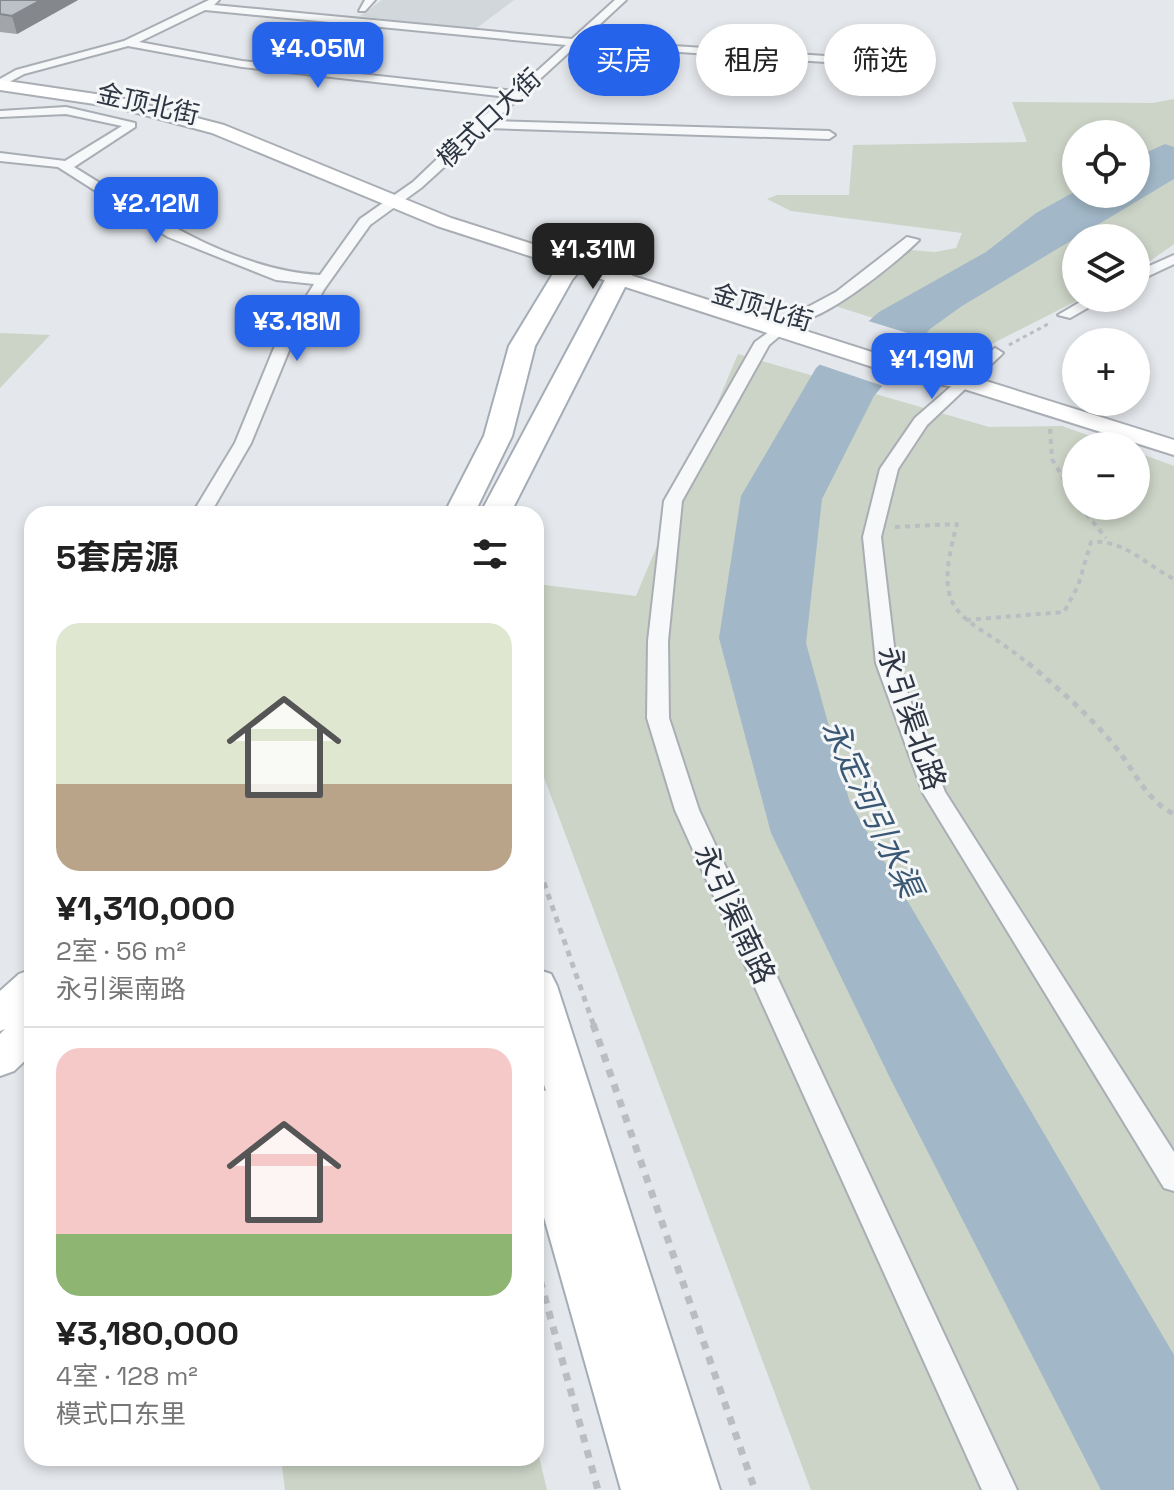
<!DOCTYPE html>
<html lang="zh">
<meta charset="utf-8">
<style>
:root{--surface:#fff;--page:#f2f2f2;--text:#222;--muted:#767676;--line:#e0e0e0;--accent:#2563eb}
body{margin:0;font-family:"Space Grotesk","Noto Sans SC",sans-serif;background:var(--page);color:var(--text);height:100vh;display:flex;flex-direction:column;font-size:30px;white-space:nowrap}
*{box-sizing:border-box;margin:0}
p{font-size:26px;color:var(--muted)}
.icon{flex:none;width:44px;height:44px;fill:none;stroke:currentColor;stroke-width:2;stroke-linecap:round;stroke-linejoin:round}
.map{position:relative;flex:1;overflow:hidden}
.sheet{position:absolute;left:24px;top:506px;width:520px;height:960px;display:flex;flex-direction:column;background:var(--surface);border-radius:24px;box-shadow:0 4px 12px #0003}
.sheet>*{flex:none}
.guide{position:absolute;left:568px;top:24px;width:486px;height:72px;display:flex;gap:16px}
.tools{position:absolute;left:1062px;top:120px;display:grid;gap:16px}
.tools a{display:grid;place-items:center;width:88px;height:88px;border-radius:50%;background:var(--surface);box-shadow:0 4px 12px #0003;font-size:40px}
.price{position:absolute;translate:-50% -68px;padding:0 18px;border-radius:16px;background:var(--accent);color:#fff;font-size:26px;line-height:52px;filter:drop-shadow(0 2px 4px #0008)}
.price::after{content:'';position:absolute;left:50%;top:48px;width:24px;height:18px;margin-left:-12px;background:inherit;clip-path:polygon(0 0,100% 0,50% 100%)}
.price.selected{background:#222;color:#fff}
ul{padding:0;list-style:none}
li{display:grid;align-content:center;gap:16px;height:424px;padding:0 32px}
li+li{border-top:2px solid var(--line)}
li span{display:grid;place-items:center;height:248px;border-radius:24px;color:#555}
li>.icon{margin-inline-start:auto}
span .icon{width:144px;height:144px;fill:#fffc;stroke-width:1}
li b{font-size:34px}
h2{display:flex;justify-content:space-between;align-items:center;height:96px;padding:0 32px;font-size:34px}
.tag{padding:0 28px;border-radius:36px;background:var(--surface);box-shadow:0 4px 12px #0003;font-size:28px;line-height:72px}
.tag.selected{background:var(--accent);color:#fff}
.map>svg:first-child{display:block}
</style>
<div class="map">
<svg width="1174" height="1490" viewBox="0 0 1174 1490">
<rect width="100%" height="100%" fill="#e4e7eb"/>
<polygon fill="#d2d7dc" points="382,0 514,0 473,31 360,16"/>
<g fill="#cbd4c6" fill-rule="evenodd">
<path d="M1174 99V244L1136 271V238H1076V298H1082L978 351 832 305 910 250 935 252 956 248 962 233 791 211 767 199 777 195H849L853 145 1027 142 1012 102 1153 103ZM1076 134H1136V194H1076Z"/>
<polygon points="0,333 50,335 0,388"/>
<polygon points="738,354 989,427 1062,426 1118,446 1076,446 1076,506 1136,506 1136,452 1174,466 1174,1490 811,1490 536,756 536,584 636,596"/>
<polygon points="536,1444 547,1490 285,1490 281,1458 536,1458"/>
</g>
<polygon fill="#a2b8c8" points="1165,144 1174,147 1174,179 962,306 930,329 874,396 822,499 806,643 850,803 1174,1355 1174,1490 1101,1490 890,1078 771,833 719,638 741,496 816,368 879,312 986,252 1036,213 1076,191 1076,194 1136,194 1136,157"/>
<polygon fill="#e4e7eb" points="865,320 927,339 886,387 815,363"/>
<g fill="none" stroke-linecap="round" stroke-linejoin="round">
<g stroke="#a9aeb5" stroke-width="4">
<g id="street">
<path d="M209 0H219L214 5 572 39 615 0H626L583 40 855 58 860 61 855 64 577 45 494 121 829 131 835 135 829 139 487 128 421 188 370 225 325 288 290 348 251 443 210 514H192L235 443 274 348 314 284 276 280 168 237 58 167 0 161V153L65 161 122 126 66 114 0 117V111L66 107 135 123V127L74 167C149 213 229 269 320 275L360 219 413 182 476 122 508 97 242 67 128 46 24 74 0 87V79L16 70 124 41ZM205 10 566 45 515 91 242 61 139 42Z"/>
<polygon points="365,0 375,0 365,11 359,11"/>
<path d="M907 237 919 240C900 260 819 326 793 321V315L836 292Z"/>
<polygon points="1174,255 1174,264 1136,282 1136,272"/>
<polygon points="1087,298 1105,298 1070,318 1058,315"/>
<polygon points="780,324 788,329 769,345 682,501 668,641 669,718 699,810 1017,1490 982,1490 675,810 647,718 648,641 664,501 755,342"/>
<polygon points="995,348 1003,353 1000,356 927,425 898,469 881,537 896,663 945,792 1174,1152 1174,1191 1164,1188 923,793 876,663 863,537 880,469 915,418"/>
</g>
</g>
<g stroke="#a9aeb5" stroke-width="4">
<g id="secondary">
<polygon points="0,80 116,97 224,125 451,218 925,369 973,377 1174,440 1174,455 961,388 913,380 437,226 212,133 115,107 0,90"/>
<polygon points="32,969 32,1009 26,1015 32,1013 32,1054 14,1071 0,1076 0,1034 5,1029 0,1031 0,991 19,974"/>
</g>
</g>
<g stroke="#a4adb6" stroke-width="4">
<g id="primary">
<polygon points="585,244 596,251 572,280 535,346 512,436 474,514 444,514 484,436 509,346 554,272 577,246"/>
<polygon points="630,258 641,265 629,279 510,514 480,514 607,276 622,260"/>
<polygon points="536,969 551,974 557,986 720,1490 621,1490 536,1189 536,1088 546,1091 536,1058"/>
</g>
</g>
<polyline stroke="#babec2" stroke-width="3" stroke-dasharray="4 4" stroke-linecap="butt" points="1009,345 1050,323"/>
<g stroke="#babec2" stroke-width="4" stroke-dasharray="5 5" stroke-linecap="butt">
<polyline points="1050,429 1052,459 1076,500"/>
<polyline points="1080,506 1106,538"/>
<path d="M895 527 957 524C929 625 966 611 1030 665"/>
<path d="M966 620 1064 612 1078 586 1091 542C1124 539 1146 565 1174 579"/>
</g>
<g stroke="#babec2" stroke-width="5" stroke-dasharray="6 6" stroke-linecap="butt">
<path d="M1028 663C1059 689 1088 714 1114 745 1134 769 1145 800 1174 814"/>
<polyline points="536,860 594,1026"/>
</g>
<g stroke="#babec2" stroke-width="7" stroke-dasharray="8 8" stroke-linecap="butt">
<polyline points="593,1024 755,1490"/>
<polyline points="536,1265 598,1490"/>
</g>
<use href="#street" fill="#f7f8f9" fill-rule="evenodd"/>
<use href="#secondary" fill="#fff" fill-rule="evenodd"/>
<use href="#primary" fill="#fff" fill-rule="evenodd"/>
</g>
<polygon fill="#a2a6ab" points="0,0 78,0 17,34 0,32"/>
<polygon fill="#84878b" points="41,0 78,0 17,34 12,16"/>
<polygon fill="#bcc1c7" stroke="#84878b" stroke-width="2" points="0,0 41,0 12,16 0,14"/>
<g text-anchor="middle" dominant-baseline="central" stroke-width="6" stroke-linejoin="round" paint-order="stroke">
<g font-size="26" fill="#2d3642" stroke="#f4f6f8">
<text transform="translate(148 104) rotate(13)">金顶北街</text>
<text transform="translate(489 118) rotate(-43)">模式口大街</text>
<text transform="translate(762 307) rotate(17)">金顶北街</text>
</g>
<g font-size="30" fill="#2d3642" stroke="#f4f6f8">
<text transform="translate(912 718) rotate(71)">永引渠北路</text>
<text transform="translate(735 914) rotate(65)">永引渠南路</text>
</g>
<g font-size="32" font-style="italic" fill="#3a5873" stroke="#f4f6f8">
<text transform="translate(872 808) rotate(65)">永定河引水渠</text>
</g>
</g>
</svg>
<div class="tools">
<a><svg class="icon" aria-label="locate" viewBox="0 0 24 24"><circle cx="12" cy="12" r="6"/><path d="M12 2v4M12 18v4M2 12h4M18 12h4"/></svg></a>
<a><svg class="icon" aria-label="layers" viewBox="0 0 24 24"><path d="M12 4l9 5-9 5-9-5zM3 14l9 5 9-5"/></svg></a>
<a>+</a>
<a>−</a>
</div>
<b class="price" style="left:318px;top:90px">¥4.05M</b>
<b class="price" style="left:156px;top:245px">¥2.12M</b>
<b class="price selected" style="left:593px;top:291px">¥1.31M</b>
<b class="price" style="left:297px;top:363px">¥3.18M</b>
<b class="price" style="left:932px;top:401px">¥1.19M</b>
<div class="guide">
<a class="tag selected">买房</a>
<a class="tag">租房</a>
<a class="tag">筛选</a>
</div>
<section class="sheet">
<h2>5套房源<svg class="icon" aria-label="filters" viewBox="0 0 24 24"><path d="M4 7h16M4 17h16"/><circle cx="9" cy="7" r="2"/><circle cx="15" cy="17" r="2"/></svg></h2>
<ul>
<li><span style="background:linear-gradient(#dfe7d0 65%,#b9a48a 0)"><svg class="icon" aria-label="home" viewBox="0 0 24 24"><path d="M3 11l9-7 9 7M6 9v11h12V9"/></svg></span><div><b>¥1,310,000</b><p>2室 · 56 m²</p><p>永引渠南路</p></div></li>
<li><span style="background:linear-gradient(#f6c9c9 75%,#8fb573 0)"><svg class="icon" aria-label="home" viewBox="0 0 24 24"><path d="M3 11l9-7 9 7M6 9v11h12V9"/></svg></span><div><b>¥3,180,000</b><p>4室 · 128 m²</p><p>模式口东里</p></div></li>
</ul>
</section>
</div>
